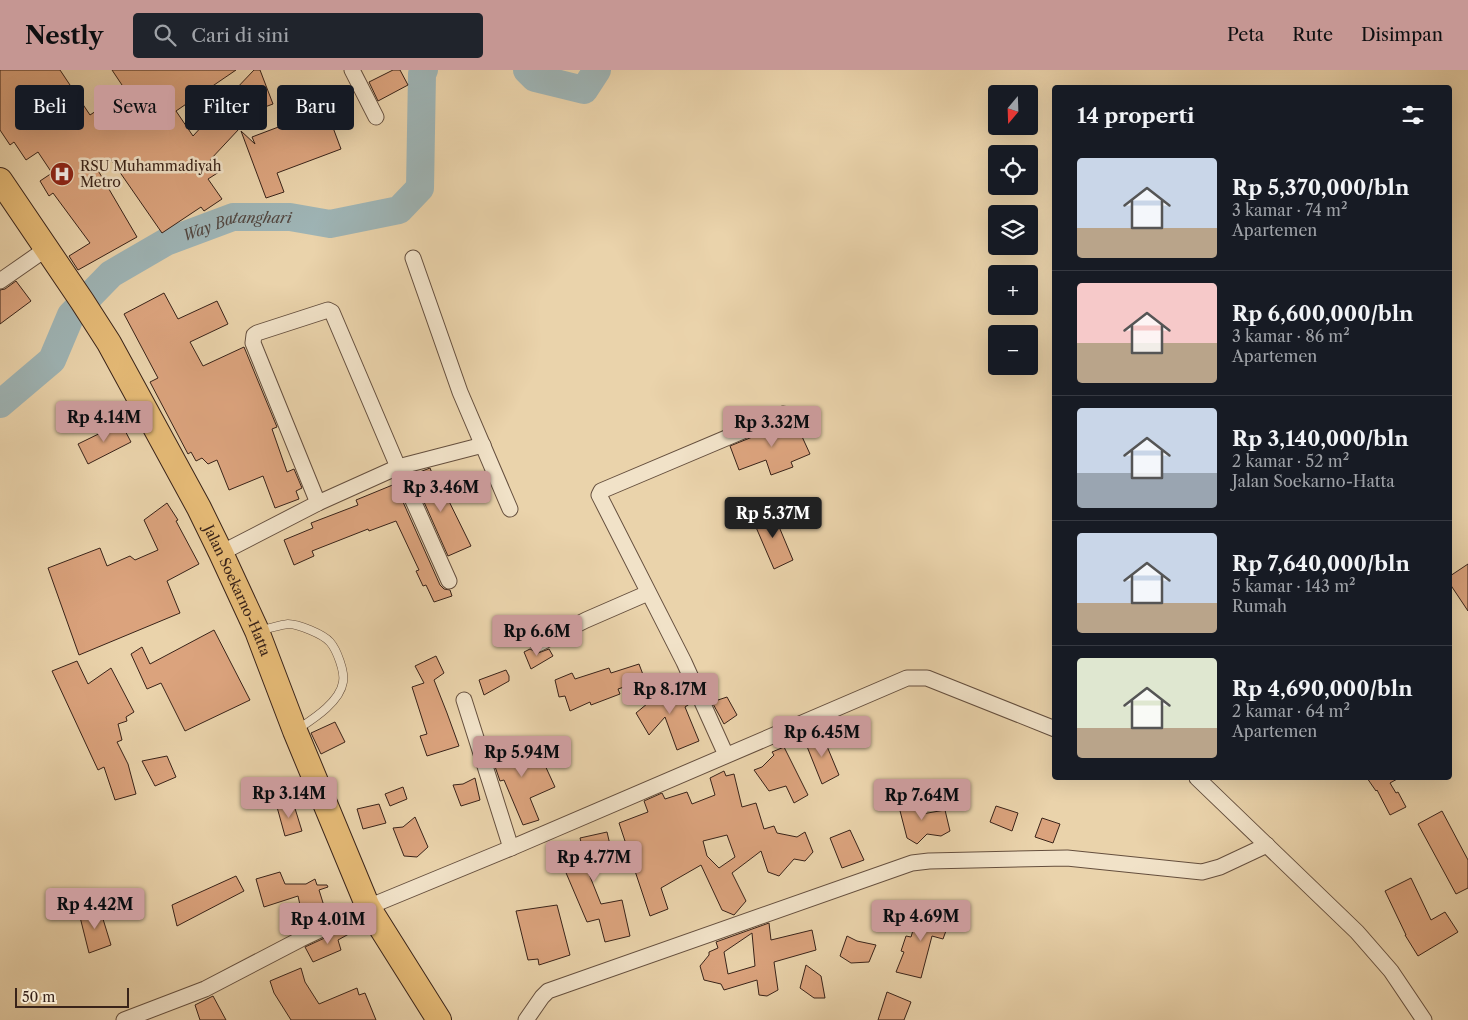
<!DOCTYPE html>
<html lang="id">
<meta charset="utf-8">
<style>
:root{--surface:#171b24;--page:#20242c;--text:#f1f3f6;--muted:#9ea1a6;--line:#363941;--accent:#c59692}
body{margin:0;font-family:"Libre Caslon Text",serif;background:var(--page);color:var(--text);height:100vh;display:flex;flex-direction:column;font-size:19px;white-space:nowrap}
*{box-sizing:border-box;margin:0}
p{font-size:16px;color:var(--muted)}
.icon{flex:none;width:28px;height:28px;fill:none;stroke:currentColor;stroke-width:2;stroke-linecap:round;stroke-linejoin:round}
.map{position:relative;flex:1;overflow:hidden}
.details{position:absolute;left:1052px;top:15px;width:400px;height:695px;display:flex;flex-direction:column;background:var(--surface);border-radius:5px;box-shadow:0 5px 20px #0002}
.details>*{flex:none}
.banner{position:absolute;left:15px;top:15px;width:475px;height:45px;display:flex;gap:10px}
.needle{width:32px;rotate:199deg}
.tools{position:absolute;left:988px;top:15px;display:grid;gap:10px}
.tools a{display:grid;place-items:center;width:50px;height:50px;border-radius:5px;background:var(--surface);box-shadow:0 5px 20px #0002;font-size:25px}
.scale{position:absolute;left:15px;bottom:12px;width:114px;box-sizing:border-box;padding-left:5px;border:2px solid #392319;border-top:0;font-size:14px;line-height:18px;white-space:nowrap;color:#392319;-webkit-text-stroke:4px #f1e2c8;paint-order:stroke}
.price{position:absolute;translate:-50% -42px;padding:0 11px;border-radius:5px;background:var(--accent);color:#111;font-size:16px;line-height:32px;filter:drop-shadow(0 1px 2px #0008)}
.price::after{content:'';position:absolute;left:50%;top:30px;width:15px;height:11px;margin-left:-8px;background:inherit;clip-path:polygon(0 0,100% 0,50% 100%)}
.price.current{background:#222;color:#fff}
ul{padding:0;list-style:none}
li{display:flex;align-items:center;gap:15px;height:125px;padding:0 25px}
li+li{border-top:1px solid var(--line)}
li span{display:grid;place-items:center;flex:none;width:140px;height:100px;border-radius:5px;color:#555}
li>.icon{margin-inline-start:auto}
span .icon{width:60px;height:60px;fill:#fffc;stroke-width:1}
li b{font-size:21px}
h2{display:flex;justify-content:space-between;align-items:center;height:60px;padding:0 25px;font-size:21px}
.pill{padding:0 18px;border-radius:5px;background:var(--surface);box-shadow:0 5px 20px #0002;font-size:18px;line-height:45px}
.pill.current{background:var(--accent);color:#111}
header{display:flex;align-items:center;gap:30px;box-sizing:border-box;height:70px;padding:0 25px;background:var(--accent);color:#111}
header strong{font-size:24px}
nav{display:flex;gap:28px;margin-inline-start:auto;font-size:18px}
.search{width:350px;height:45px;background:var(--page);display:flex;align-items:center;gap:12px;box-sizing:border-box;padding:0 18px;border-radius:5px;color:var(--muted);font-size:19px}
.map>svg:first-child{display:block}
</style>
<header>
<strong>Nestly</strong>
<div class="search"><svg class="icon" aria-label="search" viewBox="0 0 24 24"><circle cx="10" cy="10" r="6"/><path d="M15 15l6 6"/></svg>Cari di sini</div>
<nav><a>Peta</a><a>Rute</a><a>Disimpan</a></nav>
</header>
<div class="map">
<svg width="1468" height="950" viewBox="0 0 1468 950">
<rect width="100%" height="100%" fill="#ead3ab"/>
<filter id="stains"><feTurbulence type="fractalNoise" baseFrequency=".004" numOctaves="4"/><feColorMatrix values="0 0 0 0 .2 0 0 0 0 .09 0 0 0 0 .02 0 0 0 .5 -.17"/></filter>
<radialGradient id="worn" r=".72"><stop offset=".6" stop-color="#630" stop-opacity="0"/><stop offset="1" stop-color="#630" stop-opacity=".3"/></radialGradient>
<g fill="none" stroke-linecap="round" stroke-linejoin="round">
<g stroke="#9eb4b5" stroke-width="28">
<polyline points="527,0 535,8 584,20 597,0"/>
<path id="s1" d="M0 334 52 290 71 245 111 204 166 172 233 147H290L330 154 399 140 420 118 422 4 424 0"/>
</g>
</g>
<g fill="#dba37d" stroke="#392319" fill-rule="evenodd">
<polygon points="0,0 60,0 90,45 126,21 112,0 236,0 176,41 193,66 217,40 239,59 210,90 219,102 208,109 222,129 204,141 201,137 162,163 110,88 96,97 137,167 78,200 69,186 90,173 53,123 49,126 40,111 52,103 38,82 26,90 14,72 10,75 0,60"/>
<polygon points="254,0 260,0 273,34 243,45 234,21"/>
<polygon points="393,0 400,0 408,15 378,31 369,12"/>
<polygon points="326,39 341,79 277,103 284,122 266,128 241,61 255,74 252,67"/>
<polygon points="16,211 31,231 0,254 0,220 5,219"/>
<polygon points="164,223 178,249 217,231 228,254 190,272 203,296 244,277 277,357 272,359 287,402 294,399 302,418 296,421 299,429 275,438 263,406 229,420 217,390 208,394 202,388 196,391 191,382 188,384 150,312 158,308 124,244"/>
<polygon points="793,347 810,384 791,392 793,397 771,405 766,390 739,400 730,376 787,353"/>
<polygon points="121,353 131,372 88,394 78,374"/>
<polygon points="430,398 436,413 439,411 471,476 448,486 412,405"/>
<polygon points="395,414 440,515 444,519 450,520 452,526 434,532 426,515 423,516 416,501 419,500 396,451 369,461 368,459 312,481 314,486 294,495 284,470 313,458 311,453 358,435 356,430"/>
<polygon points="167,433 178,450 176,451 199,494 167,511 180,543 79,585 48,498 100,478 107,496 130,486 135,490 158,480 144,450"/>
<polygon points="772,440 793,490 774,499 752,448"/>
<polygon points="1468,494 1468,541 1450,514 1450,506"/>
<polygon points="214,560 250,630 185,661 161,613 147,619 131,584 142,577 150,594"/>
<polygon points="530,579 538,583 549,579 553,586 531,599 524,582"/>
<polygon points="436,586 444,603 434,610 447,643 459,676 427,686 420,666 427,664 412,617 424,613 415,596"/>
<polygon points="77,591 88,614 111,598 134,642 126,647 127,651 118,654 122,670 117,672 128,694 136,724 115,730 104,697 98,700 52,601"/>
<polygon points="639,594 645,610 618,619 620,624 591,635 590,632 570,641 565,626 559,627 555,610 572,603 575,609 609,598 611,603"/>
<polygon points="506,600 509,606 509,611 484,625 479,610"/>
<polygon points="678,610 691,633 685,637 699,671 677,680 665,647 649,665 636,643 671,614"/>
<polygon points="727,627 737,645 724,654 712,632"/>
<polygon points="335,652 345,672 321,684 311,663"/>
<polygon points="821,662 839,705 822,714 804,669"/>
<polygon points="508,671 514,690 537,678 555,717 530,728 539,750 523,755 504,710 500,711 489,679"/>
<polygon points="784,677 808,725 794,733 786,716 769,721 754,700 762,697 774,685 772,682"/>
<polygon points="167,686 176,707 155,716 142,691"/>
<path d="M724 701 726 706 734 704 742 737 756 733 764 759 774 756 777 763 797 767 805 762 813 782 805 791 794 789 779 806 768 802 761 781 732 803 746 831 734 845 722 840 701 795 661 818 668 839 650 846 619 753 648 742 644 731 662 723 665 729 687 722 692 734 715 725 710 708ZM727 765 735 787 719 798 707 786 703 771Z"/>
<polygon points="475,708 480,730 461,736 453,715 463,714"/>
<polygon points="1367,708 1399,708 1390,713 1396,723 1398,722 1406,737 1390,745 1377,720 1376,721"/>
<polygon points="403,717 407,729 390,736 385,724"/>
<polygon points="920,727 922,744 945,740 950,761 941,766 927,764 917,774 907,768 898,733"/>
<polygon points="293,732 302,761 285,766 277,737"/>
<polygon points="379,734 386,753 363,759 357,739"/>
<polygon points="996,736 1018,743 1012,761 990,752"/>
<polygon points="1442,741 1468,790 1468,818 1456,824 1418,754"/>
<polygon points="415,747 428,777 417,787 404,786 393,758 403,757"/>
<polygon points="1042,748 1060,754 1053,773 1035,767"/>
<polygon points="850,760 864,790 842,798 830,768"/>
<polygon points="607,762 615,796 589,804 601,834 622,830 630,866 605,872 599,849 587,852 555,777 581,772 580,768"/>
<polygon points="280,802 285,814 306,814 315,809 317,815 327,815 328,817 319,820 324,836 316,847 302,844 298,826 264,837 256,809"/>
<polygon points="236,806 244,821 177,856 172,835"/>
<polygon points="1411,808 1431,850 1445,842 1458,862 1418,886 1405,865 1406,865 1385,821"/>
<polygon points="557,835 570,885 539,895 538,889 528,890 516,841"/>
<polygon points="99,836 111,875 89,883 79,843"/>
<polygon points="919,840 951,847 943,869 932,866 921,908 896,902 904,882 901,881 906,866 911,867"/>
<path d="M769 853 771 870 812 860 816 880 774 892 778 920 767 926 759 925 757 910 724 920 721 914 704 910 700 896 709 885V882L718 878 716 872ZM752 863 755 896 728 904 724 882Z"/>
<polygon points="353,855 356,860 338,870 341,880 313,892 305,877"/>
<polygon points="847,866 857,871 876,875 869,892 851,893 840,886"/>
<polygon points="806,895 821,906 825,928 814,928 800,918"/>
<polygon points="301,898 305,912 319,934 357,918 359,925 365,923 376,950 291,950 274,923 270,911"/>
<polygon points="887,922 911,932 904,950 878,950"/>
<polygon points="213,926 226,950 200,950 195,935"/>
</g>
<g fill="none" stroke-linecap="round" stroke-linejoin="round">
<g stroke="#654f3e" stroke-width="9">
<path id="lane" d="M261 560C269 559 279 555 288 554 298 554 323 564 330 572 337 580 345 602 343 612 340 632 313 649 298 659"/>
</g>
<g stroke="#654f3e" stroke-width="17">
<g id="street">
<polyline points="352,0 376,47"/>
<polyline points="413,188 460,322 510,439"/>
<polyline points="0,211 46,179"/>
<polyline points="318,433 253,273 254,265 257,263 328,240 332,242 398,397 449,511"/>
<polyline points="221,483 318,433 398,397 483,375"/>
<polyline points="538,574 586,550 648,523"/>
<polyline points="464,630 511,778"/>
<polyline points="726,685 684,592 599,425 601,421 783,344"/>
<polyline points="1197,708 1357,862 1391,901 1424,950"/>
<polyline points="124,950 205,919 301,869 368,837 511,778 907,608 927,608 1055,659"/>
<polyline points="526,950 542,927 548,921 912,793 929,791 1067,788 1202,802 1220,797 1267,775"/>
</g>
</g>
<g stroke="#392319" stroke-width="26">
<g id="primary">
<path id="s2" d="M0 110 82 231 109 273 199 438 221 483 257 561 295 661 368 837 439 950"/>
</g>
</g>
<use href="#lane" stroke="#f1e2c8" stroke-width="8"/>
<use href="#street" stroke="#f1e2c8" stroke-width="15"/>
<use href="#primary" stroke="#e5ba76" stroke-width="24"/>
</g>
<defs>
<g id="hospital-disc" transform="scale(1.25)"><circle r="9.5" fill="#8f2418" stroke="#f1e2c8"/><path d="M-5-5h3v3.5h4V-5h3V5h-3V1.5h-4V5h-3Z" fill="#fff"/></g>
</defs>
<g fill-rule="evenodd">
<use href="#hospital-disc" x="62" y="104"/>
</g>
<g text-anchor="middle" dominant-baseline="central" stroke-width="5" stroke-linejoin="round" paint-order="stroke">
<g font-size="14" fill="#392319" stroke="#f1e2c8" text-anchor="start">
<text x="80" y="96">RSU Muhammadiyah<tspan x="80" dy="16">Metro</tspan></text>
</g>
<g font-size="14" fill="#392319" stroke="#f1e2c8">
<text stroke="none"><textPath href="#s2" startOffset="475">Jalan Soekarno-Hatta</textPath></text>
</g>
<g font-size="15" font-style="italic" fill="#524740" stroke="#f1e2c8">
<text stroke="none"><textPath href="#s1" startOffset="312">Way Batanghari</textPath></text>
</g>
</g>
<rect width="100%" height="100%" filter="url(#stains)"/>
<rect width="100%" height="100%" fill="url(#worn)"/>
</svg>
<div class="tools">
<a><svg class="needle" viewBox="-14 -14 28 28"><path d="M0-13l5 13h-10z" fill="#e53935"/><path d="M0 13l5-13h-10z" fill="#9ea1a6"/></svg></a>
<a><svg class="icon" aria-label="locate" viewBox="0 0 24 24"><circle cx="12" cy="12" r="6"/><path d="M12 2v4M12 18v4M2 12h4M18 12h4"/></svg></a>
<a><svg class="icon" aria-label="layers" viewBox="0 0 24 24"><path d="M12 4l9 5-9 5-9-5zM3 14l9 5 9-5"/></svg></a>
<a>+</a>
<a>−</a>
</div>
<div class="scale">50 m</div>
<b class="price" style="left:104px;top:373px">Rp 4.14M</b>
<b class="price" style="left:772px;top:378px">Rp 3.32M</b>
<b class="price" style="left:441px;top:443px">Rp 3.46M</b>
<b class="price current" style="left:773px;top:469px">Rp 5.37M</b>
<b class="price" style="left:537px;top:587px">Rp 6.6M</b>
<b class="price" style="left:670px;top:645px">Rp 8.17M</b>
<b class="price" style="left:822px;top:688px">Rp 6.45M</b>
<b class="price" style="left:522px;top:708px">Rp 5.94M</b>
<b class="price" style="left:289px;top:749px">Rp 3.14M</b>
<b class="price" style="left:922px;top:751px">Rp 7.64M</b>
<b class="price" style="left:594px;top:813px">Rp 4.77M</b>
<b class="price" style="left:95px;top:860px">Rp 4.42M</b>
<b class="price" style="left:921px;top:872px">Rp 4.69M</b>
<b class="price" style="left:328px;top:875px">Rp 4.01M</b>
<div class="banner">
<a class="pill">Beli</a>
<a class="pill current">Sewa</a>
<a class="pill">Filter</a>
<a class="pill">Baru</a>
</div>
<section class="details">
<h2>14 properti<svg class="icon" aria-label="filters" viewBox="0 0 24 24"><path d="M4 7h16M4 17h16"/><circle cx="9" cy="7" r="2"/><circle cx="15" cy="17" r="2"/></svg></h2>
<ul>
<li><span style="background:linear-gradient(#c9d6e8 70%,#b9a48a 0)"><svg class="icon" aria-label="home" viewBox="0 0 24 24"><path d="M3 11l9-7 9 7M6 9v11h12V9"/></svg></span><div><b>Rp 5,370,000/bln</b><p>3 kamar · 74 m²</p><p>Apartemen</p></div></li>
<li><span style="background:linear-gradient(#f6c9c9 60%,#b9a48a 0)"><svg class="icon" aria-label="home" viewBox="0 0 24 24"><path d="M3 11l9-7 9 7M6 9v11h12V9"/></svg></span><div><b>Rp 6,600,000/bln</b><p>3 kamar · 86 m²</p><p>Apartemen</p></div></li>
<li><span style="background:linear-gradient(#c9d6e8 65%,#9aa5b1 0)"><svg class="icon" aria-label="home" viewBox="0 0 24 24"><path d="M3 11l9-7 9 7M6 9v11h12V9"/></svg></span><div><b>Rp 3,140,000/bln</b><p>2 kamar · 52 m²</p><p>Jalan Soekarno-Hatta</p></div></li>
<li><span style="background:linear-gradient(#c9d6e8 70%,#b9a48a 0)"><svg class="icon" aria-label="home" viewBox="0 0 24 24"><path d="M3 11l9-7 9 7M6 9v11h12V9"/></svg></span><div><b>Rp 7,640,000/bln</b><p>5 kamar · 143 m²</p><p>Rumah</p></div></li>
<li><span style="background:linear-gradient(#dfe7d0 70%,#b9a48a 0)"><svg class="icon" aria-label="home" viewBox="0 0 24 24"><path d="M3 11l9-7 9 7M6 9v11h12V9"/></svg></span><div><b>Rp 4,690,000/bln</b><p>2 kamar · 64 m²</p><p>Apartemen</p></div></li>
</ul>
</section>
</div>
